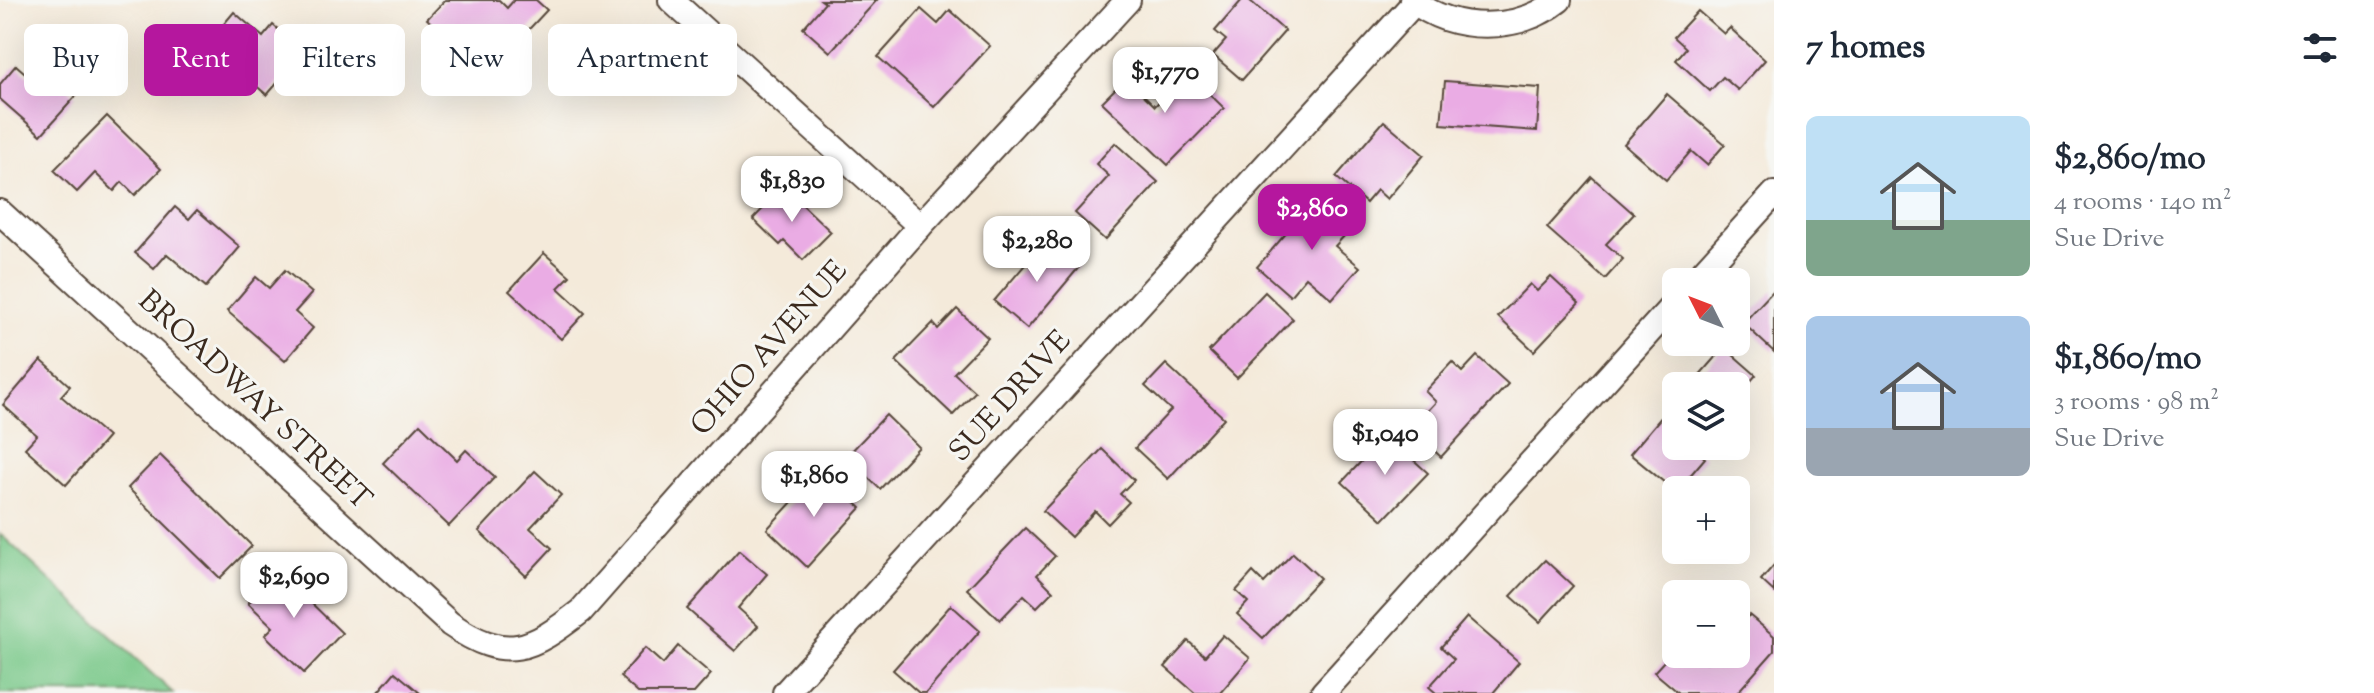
<!DOCTYPE html>
<meta charset="utf-8">
<style>
:root{--surface:#fff;--page:#f6f6f7;--text:#1f2937;--muted:#747a83;--accent:#b5179e}
body{margin:0;font-family:"Sorts Mill Goudy",serif;background:var(--page);color:var(--text);height:100vh;display:flex;flex-direction:column;font-size:30px;white-space:nowrap}
*{box-sizing:border-box;margin:0}
p{font-size:26px;color:var(--muted)}
.icon{flex:none;width:44px;height:44px;fill:none;stroke:currentColor;stroke-width:2;stroke-linecap:round;stroke-linejoin:round}
.map{position:relative;flex:1;overflow:hidden}
.panel{display:flex;flex-direction:column;background:var(--surface);width:600px}
.panel>*{flex:none}
.banner{position:absolute;left:24px;top:24px;width:760px;height:72px;display:flex;gap:16px}
.needle{width:52px;rotate:312deg}
.fabs{position:absolute;left:1662px;top:268px;display:grid;gap:16px}
.fabs a{display:grid;place-items:center;width:88px;height:88px;border-radius:12px;background:var(--surface);box-shadow:0 8px 32px #0002;font-size:40px}
.price{position:absolute;translate:-50% -68px;padding:0 18px;border-radius:16px;background:#fff;color:#222;font-size:26px;line-height:52px;filter:drop-shadow(0 2px 4px #0008)}
.price::after{content:'';position:absolute;left:50%;top:48px;width:24px;height:18px;margin-left:-12px;background:inherit;clip-path:polygon(0 0,100% 0,50% 100%)}
.price.current{background:var(--accent);color:#fff}
ul{padding:0;list-style:none}
li{display:flex;align-items:center;gap:24px;height:200px;padding:0 32px}
li span{display:grid;place-items:center;flex:none;width:224px;height:160px;border-radius:12px;color:#555}
li>.icon{margin-inline-start:auto}
span .icon{width:96px;height:96px;fill:#fffc;stroke-width:1}
li b{font-size:34px}
h2{display:flex;justify-content:space-between;align-items:center;height:96px;padding:0 32px;font-size:34px}
.chip{padding:0 28px;border-radius:12px;background:var(--surface);box-shadow:0 8px 32px #0002;font-size:28px;line-height:72px}
.chip.current{background:var(--accent);color:#fff}
main{display:flex;flex:1;min-height:0}
.map>svg:first-child{display:block}
</style>
<main>
<div class="map">
<svg width="1774" height="693" viewBox="0 0 1774 693">
<rect width="100%" height="100%" fill="#f6f6f2"/>
<filter id="ink" filterUnits="userSpaceOnUse"><feTurbulence type="fractalNoise" baseFrequency=".0125" numOctaves="2"/><feDisplacementMap in="SourceGraphic" scale="16" xChannelSelector="R" yChannelSelector="G"/><feConvolveMatrix kernelMatrix="1 2 1 2 8 2 1 2 1" color-interpolation-filters="sRGB"/></filter>
<filter id="wash" filterUnits="userSpaceOnUse"><feTurbulence type="fractalNoise" baseFrequency=".006" numOctaves="4" result="noise"/><feDisplacementMap in="SourceGraphic" scale="32" xChannelSelector="R" yChannelSelector="G"/><feGaussianBlur stdDeviation="1.8" result="paint"/><feColorMatrix in="noise" values="0 0 0 0 0 0 0 0 0 0 0 0 0 0 0 0 0 1.4 0 .05"/><feComposite in="paint" operator="in"/></filter>
<g filter="url(#wash)">
<rect width="100%" height="100%" fill="#f4eada"/>
<polygon fill="#78c888" stroke="#5a7953" stroke-width="2" points="0,534 173,693 0,693"/>
<g id="blocks">
<g fill="#eaace4">
<polygon points="445,0 499,0 507,8 514,0 536,0 547,10 487,74 427,19"/>
<polygon points="821,0 877,0 830,52 803,28 825,3"/>
<polygon points="1242,0 1249,0 1285,31 1242,80 1213,55 1226,40 1215,31"/>
<polygon points="921,9 938,24 950,10 990,46 934,107 878,57"/>
<polygon points="1698,11 1724,34 1730,28 1765,60 1738,90 1723,77 1710,91 1676,60 1686,48 1674,37"/>
<polygon points="234,12 263,37 273,25 304,52 267,95 207,44"/>
<polygon points="16,65 40,86 50,74 76,96 41,135 0,99 0,84"/>
<polygon points="1187,72 1224,108 1168,165 1102,102 1126,78 1155,106"/>
<polygon points="1445,81 1540,88 1537,131 1441,124"/>
<polygon points="1667,94 1725,144 1707,165 1691,151 1666,180 1624,144"/>
<polygon points="107,116 161,169 135,195 122,182 114,191 95,173 77,192 54,170"/>
<polygon points="1384,121 1424,155 1387,199 1377,190 1366,203 1336,177"/>
<polygon points="1115,143 1158,182 1105,240 1075,213 1109,176 1096,164"/>
<polygon points="1592,177 1634,214 1606,244 1623,259 1605,279 1547,228"/>
<polygon points="784,187 831,232 803,260 784,241 780,245 753,219"/>
<polygon points="1320,194 1355,224 1335,246 1360,267 1332,299 1306,277 1290,296 1257,267"/>
<polygon points="175,207 189,219 197,210 240,247 206,287 167,254 154,269 135,253"/>
<polygon points="1048,238 1080,266 1027,329 994,301"/>
<polygon points="544,253 570,276 558,288 585,313 561,339 509,291"/>
<polygon points="285,270 312,293 295,312 313,328 285,361 227,311 256,277 269,288"/>
<polygon points="1551,277 1579,303 1534,351 1498,317 1530,284 1537,291"/>
<polygon points="1774,290 1774,352 1743,323"/>
<polygon points="1265,292 1293,319 1237,378 1209,351"/>
<polygon points="957,309 988,338 954,373 975,392 953,415 896,361 933,323 938,329"/>
<polygon points="1724,347 1756,375 1736,398 1736,386 1690,386"/>
<polygon points="1477,356 1508,384 1441,457 1411,429 1436,402 1425,391 1452,362 1462,372"/>
<polygon points="41,360 70,386 61,396 108,437 66,485 25,448 37,435 3,405"/>
<polygon points="1166,364 1224,418 1168,479 1135,448 1171,410 1145,386"/>
<polygon points="1669,408 1676,414 1676,446 1691,446 1705,458 1676,492 1630,454"/>
<polygon points="886,415 919,447 880,489 846,457"/>
<polygon points="420,424 457,460 466,450 495,477 449,526 383,463"/>
<polygon points="1386,435 1428,473 1383,520 1342,482"/>
<polygon points="1102,449 1134,480 1120,494 1129,502 1108,524 1095,511 1071,537 1043,511"/>
<polygon points="160,455 252,546 220,578 128,488"/>
<polygon points="535,471 561,495 530,528 552,548 526,576 479,531"/>
<polygon points="821,471 861,508 807,567 767,529"/>
<polygon points="1025,528 1055,556 1037,575 1053,591 1037,607 1024,595 1000,620 967,589"/>
<polygon points="739,550 767,574 738,608 758,626 735,651 687,609"/>
<polygon points="1293,553 1320,578 1263,638 1237,614 1248,602 1236,591 1253,572 1264,583"/>
<polygon points="1545,560 1573,586 1540,622 1511,596"/>
<polygon points="1774,565 1774,592 1761,580"/>
<polygon points="283,566 308,591 304,596 342,633 304,673 265,635 273,627 248,603"/>
<polygon points="951,605 980,631 926,693 919,693 893,670"/>
<polygon points="1749,615 1774,636 1774,651 1737,693 1679,693 1654,672 1676,648 1676,654 1696,654 1706,663 1714,654 1736,654 1736,630"/>
<polygon points="1467,617 1519,662 1493,693 1436,693 1429,687 1454,659 1441,647"/>
<polygon points="1223,635 1250,658 1220,693 1195,693 1165,667 1188,641 1205,656"/>
<polygon points="678,646 711,674 694,693 638,693 620,677 645,648 663,664"/>
<polygon points="395,672 420,693 377,693"/>
</g>
</g>
</g>
<g filter="url(#ink)">
<use href="#blocks" fill-opacity="0" stroke="#57473a" stroke-width="2"/>
<g fill="none" stroke-linecap="round" stroke-linejoin="round">
<g stroke="#57473a" stroke-width="28">
<g id="street">
<polyline points="671,0 920,226"/>
<path d="M1412 0C1454 33 1518 33 1559 0"/>
<path d="M0 212 450 624C507 663 531 650 581 611L920 226 1128 0"/>
<polyline points="1694,282 1774,194"/>
<polyline points="785,693 1414,3"/>
<polyline points="1323,693 1676,302"/>
</g>
</g>
<use href="#street" stroke="#fff" stroke-width="24"/>
</g>
</g>
<g text-anchor="middle" dominant-baseline="central" stroke-width="6" stroke-linejoin="round" paint-order="stroke">
<g font-size="30" fill="#3b2a1e" stroke="#f6f6f2">
<text transform="translate(770 349) rotate(-49)">OHIO AVENUE</text>
<text transform="translate(1011 397) rotate(-48)">SUE DRIVE</text>
<text transform="translate(254 401) rotate(43)">BROADWAY STREET</text>
</g>
</g>
</svg>
<div class="fabs">
<a><svg class="needle" viewBox="-14 -14 28 28"><path d="M0-13l5 13h-10z" fill="#e53935"/><path d="M0 13l5-13h-10z" fill="#747a83"/></svg></a>
<a><svg class="icon" aria-label="layers" viewBox="0 0 24 24"><path d="M12 4l9 5-9 5-9-5zM3 14l9 5 9-5"/></svg></a>
<a>+</a>
<a>−</a>
</div>
<b class="price" style="left:1165px;top:115px">$1,770</b>
<b class="price" style="left:792px;top:224px">$1,830</b>
<b class="price current" style="left:1312px;top:252px">$2,860</b>
<b class="price" style="left:1037px;top:284px">$2,280</b>
<b class="price" style="left:1385px;top:477px">$1,040</b>
<b class="price" style="left:814px;top:519px">$1,860</b>
<b class="price" style="left:294px;top:620px">$2,690</b>
<div class="banner">
<a class="chip">Buy</a>
<a class="chip current">Rent</a>
<a class="chip">Filters</a>
<a class="chip">New</a>
<a class="chip">Apartment</a>
</div>
</div>
<section class="panel">
<h2>7 homes<svg class="icon" aria-label="filters" viewBox="0 0 24 24"><path d="M4 7h16M4 17h16"/><circle cx="9" cy="7" r="2"/><circle cx="15" cy="17" r="2"/></svg></h2>
<ul>
<li><span style="background:linear-gradient(#bfe0f5 65%,#7fa58c 0)"><svg class="icon" aria-label="home" viewBox="0 0 24 24"><path d="M3 11l9-7 9 7M6 9v11h12V9"/></svg></span><div><b>$2,860/mo</b><p>4 rooms · 140 m²</p><p>Sue Drive</p></div></li>
<li><span style="background:linear-gradient(#a9c7e8 70%,#9aa5b1 0)"><svg class="icon" aria-label="home" viewBox="0 0 24 24"><path d="M3 11l9-7 9 7M6 9v11h12V9"/></svg></span><div><b>$1,860/mo</b><p>3 rooms · 98 m²</p><p>Sue Drive</p></div></li>
</ul>
</section>
</main>
